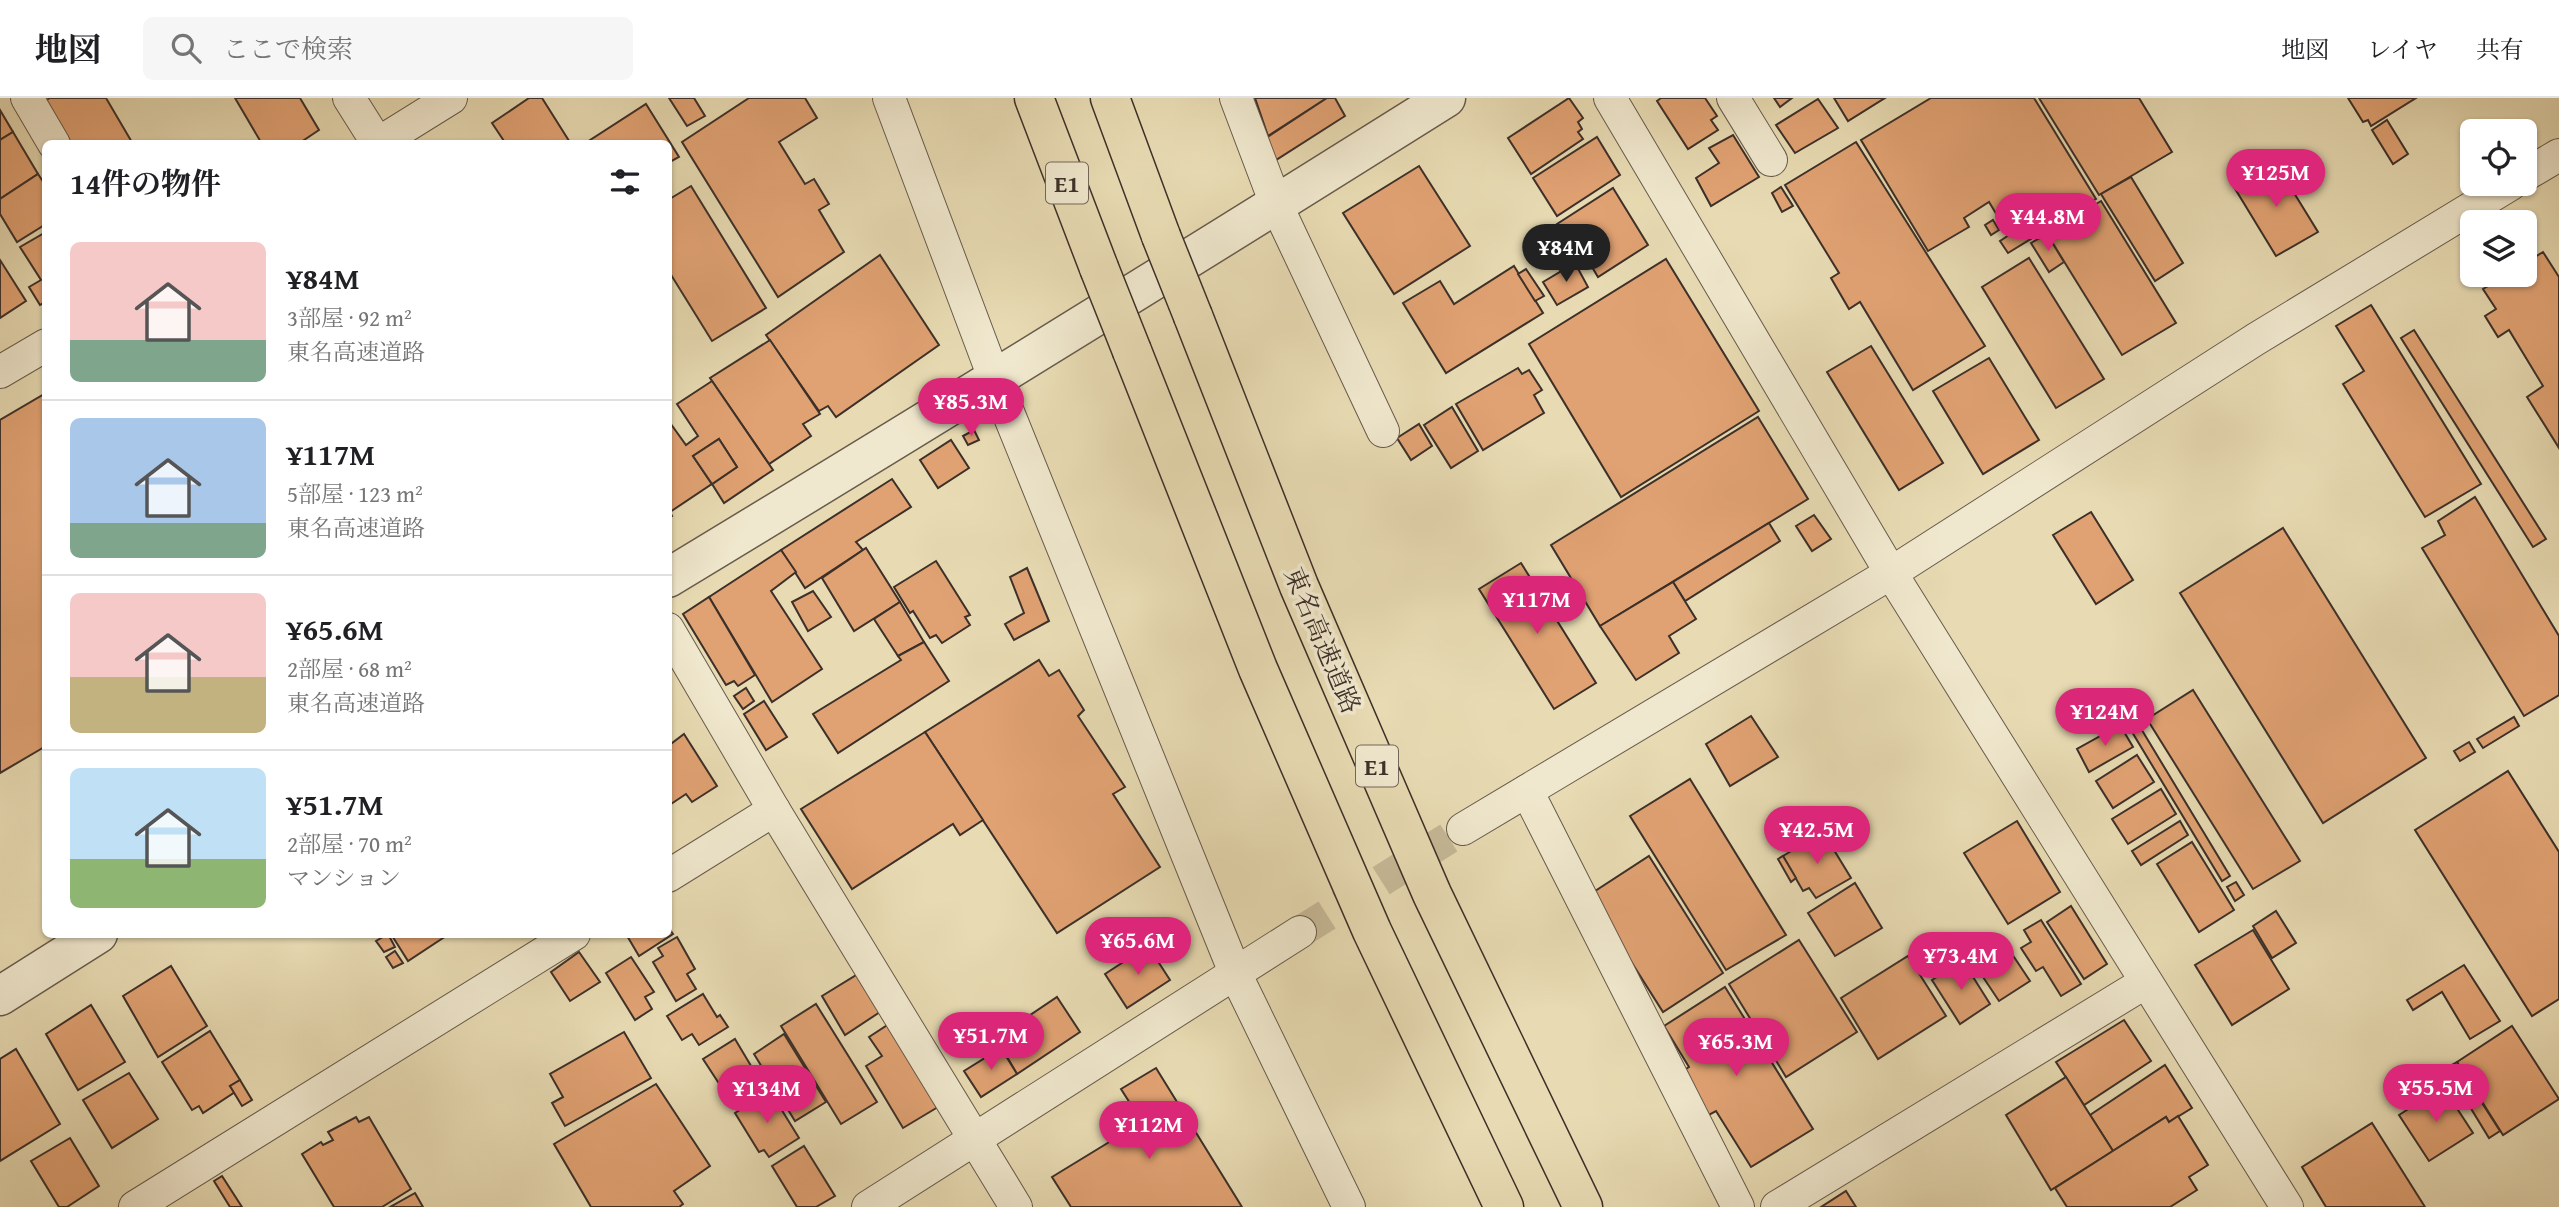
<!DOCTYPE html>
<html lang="ja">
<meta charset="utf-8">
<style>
:root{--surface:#fff;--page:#f6f6f6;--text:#202124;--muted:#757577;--line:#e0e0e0;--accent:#db2777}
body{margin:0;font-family:"Gentium Book Plus","Noto Serif JP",serif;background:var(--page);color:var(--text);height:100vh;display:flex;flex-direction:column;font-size:26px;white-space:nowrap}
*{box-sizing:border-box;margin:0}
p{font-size:23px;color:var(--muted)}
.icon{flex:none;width:38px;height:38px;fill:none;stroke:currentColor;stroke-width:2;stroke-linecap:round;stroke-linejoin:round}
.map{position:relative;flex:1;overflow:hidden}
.sheet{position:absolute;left:42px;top:42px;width:630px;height:798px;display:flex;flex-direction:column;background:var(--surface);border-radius:10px;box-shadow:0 2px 5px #0004}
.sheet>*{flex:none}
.buttons{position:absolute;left:2460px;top:21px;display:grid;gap:14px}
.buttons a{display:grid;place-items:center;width:77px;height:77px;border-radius:10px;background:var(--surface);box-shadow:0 2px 5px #0004;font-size:35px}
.price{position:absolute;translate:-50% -60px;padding:0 16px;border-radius:24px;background:var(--accent);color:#fff;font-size:23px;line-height:46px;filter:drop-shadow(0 2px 4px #0008)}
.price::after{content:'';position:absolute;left:50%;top:42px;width:21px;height:16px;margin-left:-10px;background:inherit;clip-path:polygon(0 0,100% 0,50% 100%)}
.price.selected{background:#222;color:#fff}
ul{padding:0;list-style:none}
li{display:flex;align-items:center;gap:21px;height:175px;padding:0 28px}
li+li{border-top:2px solid var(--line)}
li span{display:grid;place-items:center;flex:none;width:196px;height:140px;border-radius:10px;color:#555}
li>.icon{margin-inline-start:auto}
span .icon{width:84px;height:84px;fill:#fffc;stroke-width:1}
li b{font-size:30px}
h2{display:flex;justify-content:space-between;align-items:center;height:84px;padding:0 28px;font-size:30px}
header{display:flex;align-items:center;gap:42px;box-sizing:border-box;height:98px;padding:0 35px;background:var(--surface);border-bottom:2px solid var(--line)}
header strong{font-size:33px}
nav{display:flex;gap:38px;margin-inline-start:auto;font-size:24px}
.search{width:490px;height:63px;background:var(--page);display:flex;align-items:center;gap:18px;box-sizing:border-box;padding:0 24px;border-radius:10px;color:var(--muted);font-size:26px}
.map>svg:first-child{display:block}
</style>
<header>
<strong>地図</strong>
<div class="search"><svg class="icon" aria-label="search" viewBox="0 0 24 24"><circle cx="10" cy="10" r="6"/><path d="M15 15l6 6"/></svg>ここで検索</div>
<nav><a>地図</a><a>レイヤ</a><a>共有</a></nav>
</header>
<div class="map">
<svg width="2559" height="1109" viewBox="0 0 2559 1109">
<rect width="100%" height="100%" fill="#e8dbb3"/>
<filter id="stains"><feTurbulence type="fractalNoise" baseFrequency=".00286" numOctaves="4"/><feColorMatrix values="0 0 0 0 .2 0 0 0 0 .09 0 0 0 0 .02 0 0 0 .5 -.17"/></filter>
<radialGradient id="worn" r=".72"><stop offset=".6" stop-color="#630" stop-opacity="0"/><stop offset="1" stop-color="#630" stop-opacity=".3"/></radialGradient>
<g fill="#e1a273" stroke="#3c3029" stroke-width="2" fill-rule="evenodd">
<polygon points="50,0 106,0 133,46 65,46 41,5"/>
<polygon points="235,0 300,0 319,32 298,46 262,46"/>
<polygon points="529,0 542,0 571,46 506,46 492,25"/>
<polygon points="669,0 694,0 705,18 687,28"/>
<polygon points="749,0 805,0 817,20 779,44 805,86 814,81 829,106 819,112 844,154 778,199 682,44"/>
<polygon points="1255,0 1327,0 1268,38"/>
<polygon points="1327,0 1335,0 1345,18 1276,62 1263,42"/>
<polygon points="1569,0 1583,20 1578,24 1582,31 1578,34 1583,41 1531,76 1508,40"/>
<polygon points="1661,0 1705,0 1717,18 1711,22 1718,32 1688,51 1657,3"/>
<polygon points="1774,0 1792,0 1780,9"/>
<polygon points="1834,0 1885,0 1848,23"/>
<polygon points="1931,0 2034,0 2096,101 2008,155 2000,143 2009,137 1989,104 1964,120 1969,129 1928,153 1861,42"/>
<polygon points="2039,0 2139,0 2172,54 2099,97"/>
<polygon points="2348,0 2416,0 2371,28 2368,22 2363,24"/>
<polygon points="1818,1 1838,30 1795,55 1776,27"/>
<polygon points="646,6 679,59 668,65 668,46 584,46"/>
<polygon points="0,12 13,34 0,42"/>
<polygon points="2387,22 2408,56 2393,66 2372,32"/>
<polygon points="13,34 38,76 0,101 0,42"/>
<polygon points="1733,37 1759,79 1711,108 1696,80 1719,65 1709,50"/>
<polygon points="1597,39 1620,77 1557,118 1533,80"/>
<polygon points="1856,44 1985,248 1913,292 1860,204 1849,211 1831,180 1839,175 1785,87"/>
<polygon points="2275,64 2318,134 2276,158 2234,89"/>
<polygon points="1419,68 1470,148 1394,196 1343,115"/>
<polygon points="38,76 46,88 46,126 17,144 0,116 0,101"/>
<polygon points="2131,79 2183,165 2155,183 2101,96"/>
<polygon points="691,88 766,210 712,243 668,172 668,102"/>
<polygon points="1781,89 1793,108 1782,114 1772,95"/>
<polygon points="1613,90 1648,147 1598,179 1586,159 1580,163 1557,126"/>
<polygon points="2101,103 2176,225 2122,257 2047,136"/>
<polygon points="1993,122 1999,132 1991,137 1985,127"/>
<polygon points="46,134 46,204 40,207 29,189 41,182 20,149"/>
<polygon points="2047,136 2064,164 2049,174 2031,145"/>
<polygon points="2543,154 2559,179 2559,350 2527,299 2543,288 2509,232 2498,239 2485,218 2496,211 2483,191 2507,177 2525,177 2525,165"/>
<polygon points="880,157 939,247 836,319 828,308 819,313 766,237"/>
<polygon points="2029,160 2104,281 2056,310 1982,189"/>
<polygon points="1666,161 1759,313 1621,399 1529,246"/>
<polygon points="0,162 26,203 0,220"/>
<polygon points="1575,165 1588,189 1557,207 1543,184"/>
<polygon points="1514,168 1543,215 1446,275 1403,205 1440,183 1454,206"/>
<polygon points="1526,171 1544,198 1535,203 1518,176"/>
<polygon points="2371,207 2481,386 2425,419 2343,286 2364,273 2336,228"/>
<polygon points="2414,232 2546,441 2533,449 2401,240"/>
<polygon points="770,242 820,316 803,326 811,338 769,366 710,280"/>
<polygon points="1871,248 1943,365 1899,392 1827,274"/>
<polygon points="1989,260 2039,342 1983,376 1933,293"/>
<polygon points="1518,270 1522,276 1529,272 1542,292 1534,297 1544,315 1483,352 1456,306"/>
<path d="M712 283 773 372 724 405 712 386 670 414 672 418 668 420V322L686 347 698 338 677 306ZM719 341 737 369 712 386 693 358Z"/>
<polygon points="46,295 46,648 0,675 0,322"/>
<polygon points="1452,309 1478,353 1451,370 1424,327"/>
<polygon points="1758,319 1808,401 1600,528 1551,447"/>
<polygon points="1419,326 1432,348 1411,362 1397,340"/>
<polygon points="974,332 979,342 968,347 963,338"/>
<polygon points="719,341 737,369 712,386 693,358"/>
<polygon points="951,342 969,370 938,390 920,362"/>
<polygon points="892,381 911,409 856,444 863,452 805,490 781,452"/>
<polygon points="2475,399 2559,538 2559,597 2524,618 2422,450 2445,437 2438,423"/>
<polygon points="2091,414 2133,482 2096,506 2053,437"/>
<polygon points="1814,417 1831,441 1812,453 1796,428"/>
<polygon points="1769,425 1780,443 1685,503 1673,484"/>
<polygon points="2283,430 2426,660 2323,725 2180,495"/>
<polygon points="866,450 900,504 854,533 822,480"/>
<polygon points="781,452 796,474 771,493 822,571 772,604 709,499"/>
<polygon points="936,463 970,517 965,519 970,527 942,545 936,537 930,540 913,513 910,515 894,489"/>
<polygon points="1521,465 1596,585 1554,611 1479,491"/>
<polygon points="1027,470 1049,523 1014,542 1005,526 1024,515 1010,479"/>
<polygon points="1673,484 1696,521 1669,538 1679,555 1636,582 1600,528"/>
<polygon points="813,493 831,519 808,533 792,504"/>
<polygon points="709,499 755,577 738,588 734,583 726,587 683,516"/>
<polygon points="900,504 924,544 898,558 874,521"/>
<polygon points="924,544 949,583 838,655 813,616 901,562 898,558"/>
<polygon points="1039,562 1049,578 1059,572 1084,612 1078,618 1125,689 1113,696 1160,769 1057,835 925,634"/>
<polygon points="746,590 754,603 743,611 734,598"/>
<polygon points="2193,592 2300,763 2253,791 2147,621"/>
<polygon points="764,603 787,639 766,652 744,616"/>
<polygon points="1751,618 1778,659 1730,688 1706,646"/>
<polygon points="2514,619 2519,628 2483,650 2477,641"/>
<polygon points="2137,624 2230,778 2222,783 2129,629"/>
<polygon points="2120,627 2133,649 2089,674 2077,651"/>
<polygon points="925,634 983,722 960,737 953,726 852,791 801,711"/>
<polygon points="684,636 717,688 692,704 686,696 668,708 668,640 672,645"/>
<polygon points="2469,644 2475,654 2460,663 2454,653"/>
<polygon points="2137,657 2154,684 2113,710 2096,683"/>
<polygon points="2508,673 2559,754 2559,901 2532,918 2415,732"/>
<polygon points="1690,681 1786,837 1726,872 1630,718"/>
<polygon points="2161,691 2176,716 2128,746 2112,721"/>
<polygon points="2017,723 2060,794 2008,826 1964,755"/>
<polygon points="2180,723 2188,737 2141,767 2132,753"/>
<polygon points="1823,734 1851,780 1816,800 1809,790 1803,793 1783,758"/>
<polygon points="2192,744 2234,812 2199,834 2157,766"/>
<polygon points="1649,758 1723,875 1663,914 1589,797"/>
<polygon points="1783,758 1796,780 1791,784 1778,761"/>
<polygon points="2236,784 2244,797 2235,803 2227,789"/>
<polygon points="1855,785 1882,830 1835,858 1808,815"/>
<polygon points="2071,808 2107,866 2084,881 2047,824"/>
<polygon points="2276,813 2296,845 2272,860 2253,828"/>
<polygon points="2041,822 2081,886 2061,898 2043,869 2036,873 2021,850 2031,844 2024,832"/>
<polygon points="668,829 673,836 639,858 626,836 668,836"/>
<polygon points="2253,832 2289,891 2232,927 2195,867"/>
<polygon points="388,836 395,849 384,854 376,843"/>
<polygon points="391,836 449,836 408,863"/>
<polygon points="677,839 695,871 687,876 696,891 676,903 653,864 663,858 658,850"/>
<polygon points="2002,841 2030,883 1999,903 1971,861"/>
<polygon points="1799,842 1857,934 1786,979 1729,886"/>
<polygon points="1148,848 1170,882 1127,910 1105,876"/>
<polygon points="395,853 403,865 393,870 386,859"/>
<polygon points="579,854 600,884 570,903 551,874"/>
<polygon points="1908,858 1946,918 1878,961 1841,900"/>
<polygon points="631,859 654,894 645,899 652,911 635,922 606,875"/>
<polygon points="1963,863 1990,906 1960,926 1932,882"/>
<polygon points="2464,867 2500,923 2470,941 2442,894 2413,912 2407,902"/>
<polygon points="171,868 207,928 158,959 123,898"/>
<polygon points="858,876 880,914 845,937 822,898"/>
<polygon points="1725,889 1813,1031 1751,1069 1716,1013 1705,1019 1678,976 1689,969 1664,928"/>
<polygon points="703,896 717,919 720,917 728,929 699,947 692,936 682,942 667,918"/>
<polygon points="1057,899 1080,934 1017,976 996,940"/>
<polygon points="816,906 877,1004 841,1026 781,928"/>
<polygon points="91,907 125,964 78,992 46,936"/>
<polygon points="2124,922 2151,963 2084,1007 2056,964"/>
<polygon points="889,926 938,1009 903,1030 866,968 882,958 869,939"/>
<polygon points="2512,928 2559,1001 2503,1037 2457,964"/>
<polygon points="210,933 240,982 230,988 235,994 203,1015 199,1008 192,1012 162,964"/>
<polygon points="624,934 651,980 565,1028 552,1005 563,999 550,976"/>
<polygon points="784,936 826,1004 795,1023 754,956"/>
<polygon points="735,941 763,988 733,1007 703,961"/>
<polygon points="1001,950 1017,976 981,999 964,973"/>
<polygon points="16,951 60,1026 0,1063 0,961"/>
<polygon points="2457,964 2466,980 2456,986 2446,970"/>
<polygon points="2165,967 2192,1010 2169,1024 2166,1019 2113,1053 2090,1017"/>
<polygon points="1156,970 1242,1109 1071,1109 1052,1079 1142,1024 1121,991"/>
<polygon points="129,975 158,1021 112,1050 83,1002"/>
<polygon points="2066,979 2113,1053 2051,1092 2006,1017"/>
<polygon points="2466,980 2500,1033 2489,1040 2456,986"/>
<polygon points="240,982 252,1002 242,1008 230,988"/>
<polygon points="656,986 710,1068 674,1093 683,1106 679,1109 591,1109 554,1046"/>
<polygon points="2443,989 2473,1035 2429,1063 2399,1017"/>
<polygon points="770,993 799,1040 769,1059 764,1052 759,1054 735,1015"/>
<polygon points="2178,1018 2208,1067 2189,1079 2197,1092 2170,1109 2067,1109 2055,1090 2166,1019 2169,1024"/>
<polygon points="356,1019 359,1024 369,1019 411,1091 382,1109 334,1109 302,1056 321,1044 323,1047 333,1042 328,1034"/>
<polygon points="2372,1025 2425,1109 2326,1109 2302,1069"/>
<polygon points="70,1040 99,1088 67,1109 59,1109 31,1063"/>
<polygon points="804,1048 835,1098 816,1109 797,1109 772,1068"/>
<polygon points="222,1078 242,1109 230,1109 214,1083"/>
<polygon points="1846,1093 1856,1109 1821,1109"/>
<polygon points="415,1095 423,1109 390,1109"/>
</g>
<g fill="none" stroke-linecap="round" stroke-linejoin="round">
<polyline stroke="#c6b997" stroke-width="32" stroke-dasharray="32 16" stroke-linecap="butt" points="1300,834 1463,731"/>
<g stroke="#675b4c" stroke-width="34">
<g id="minor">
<polyline points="27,0 54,46"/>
<polyline points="349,0 378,46"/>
<polyline points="889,0 995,282 1236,877 1349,1109"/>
<polyline points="1236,0 1276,106 1383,333"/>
<polyline points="1610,0 1891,475 2287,1109"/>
<polyline points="1733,0 1771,62"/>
<polyline points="377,46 451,0"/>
<polyline points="2525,77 2559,57"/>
<polyline points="0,274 46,247"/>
<polyline points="668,531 774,712 1016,1109"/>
<polyline points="1527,693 1738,1109"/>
<polyline points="1463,731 1891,475 2256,241 2511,86"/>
<polyline points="668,778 774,712"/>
<polyline points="135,1109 574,836"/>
<polyline points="868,1109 1300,834"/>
<polyline points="1777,1109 2146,884"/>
</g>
</g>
<g stroke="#675b4c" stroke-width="41">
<g id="tertiary">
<path d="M668 480C929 322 1188 162 1446 0"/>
<polyline points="0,898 98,836"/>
</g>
</g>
<g stroke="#3c3029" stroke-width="41">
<g id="motorway">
<polyline points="1034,0 1099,170"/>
<polyline points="1110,0 1161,138"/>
<polyline points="1193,218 1299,488 1432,796 1583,1109"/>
<polyline points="1132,253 1258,571 1372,833 1504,1109"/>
</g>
</g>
<use href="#minor" stroke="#f0e8ce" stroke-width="32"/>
<use href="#tertiary" stroke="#f0e8ce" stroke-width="38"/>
<use href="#motorway" stroke="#e8dbb3" stroke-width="38"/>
<g stroke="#3c3029" stroke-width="41" stroke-linecap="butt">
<g id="motorway-bridge">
<polyline points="1161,138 1193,218"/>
<polyline points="1099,170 1132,253"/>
</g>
</g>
<use href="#motorway-bridge" stroke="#e8dbb3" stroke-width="38"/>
</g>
<g text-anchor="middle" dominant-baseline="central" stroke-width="7" stroke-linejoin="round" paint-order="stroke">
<g fill="#f0e8ce" stroke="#72675a" stroke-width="2">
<rect x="1046" y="64.5" width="42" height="41" rx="5"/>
<rect x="1356" y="647.5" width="42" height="41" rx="5"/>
</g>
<g font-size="24" font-weight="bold" fill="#3c3029">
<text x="1067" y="85">E1</text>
<text x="1377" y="668">E1</text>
</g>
<g font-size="26" fill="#3c3029" stroke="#f0e8ce">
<text transform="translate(1323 542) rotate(67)">東名高速道路</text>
</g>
</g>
<rect width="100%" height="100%" filter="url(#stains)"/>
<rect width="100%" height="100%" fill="url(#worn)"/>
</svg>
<div class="buttons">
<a><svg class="icon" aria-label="locate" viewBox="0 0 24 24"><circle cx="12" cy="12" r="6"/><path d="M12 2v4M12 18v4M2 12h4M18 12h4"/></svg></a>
<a><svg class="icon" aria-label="layers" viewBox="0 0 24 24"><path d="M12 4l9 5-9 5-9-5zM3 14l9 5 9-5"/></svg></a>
</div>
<b class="price" style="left:2276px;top:111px">¥125M</b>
<b class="price" style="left:2048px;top:155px">¥44.8M</b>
<b class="price selected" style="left:1566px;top:186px">¥84M</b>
<b class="price" style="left:971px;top:340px">¥85.3M</b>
<b class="price" style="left:1537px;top:538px">¥117M</b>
<b class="price" style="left:2105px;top:650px">¥124M</b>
<b class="price" style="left:1817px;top:768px">¥42.5M</b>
<b class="price" style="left:1138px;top:879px">¥65.6M</b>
<b class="price" style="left:1961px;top:894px">¥73.4M</b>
<b class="price" style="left:991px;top:974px">¥51.7M</b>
<b class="price" style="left:1736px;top:980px">¥65.3M</b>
<b class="price" style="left:2436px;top:1026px">¥55.5M</b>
<b class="price" style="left:767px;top:1027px">¥134M</b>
<b class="price" style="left:1149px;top:1063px">¥112M</b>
<section class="sheet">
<h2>14件の物件<svg class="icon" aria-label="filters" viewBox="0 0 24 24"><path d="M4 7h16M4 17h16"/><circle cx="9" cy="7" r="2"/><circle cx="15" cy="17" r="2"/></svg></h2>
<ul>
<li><span style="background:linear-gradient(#f6c9c9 70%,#7fa58c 0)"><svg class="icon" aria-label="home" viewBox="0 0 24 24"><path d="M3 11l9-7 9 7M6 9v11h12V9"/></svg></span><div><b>¥84M</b><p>3部屋 · 92 m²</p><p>東名高速道路</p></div></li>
<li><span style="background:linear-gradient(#a9c7e8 75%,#7fa58c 0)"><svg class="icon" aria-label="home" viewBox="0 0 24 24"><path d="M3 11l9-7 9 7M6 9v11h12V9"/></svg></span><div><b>¥117M</b><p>5部屋 · 123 m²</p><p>東名高速道路</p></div></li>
<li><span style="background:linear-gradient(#f6c9c9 60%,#c2b280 0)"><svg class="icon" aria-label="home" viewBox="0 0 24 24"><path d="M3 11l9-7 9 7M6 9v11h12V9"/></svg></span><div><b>¥65.6M</b><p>2部屋 · 68 m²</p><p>東名高速道路</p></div></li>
<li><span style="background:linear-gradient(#bfe0f5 65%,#8fb573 0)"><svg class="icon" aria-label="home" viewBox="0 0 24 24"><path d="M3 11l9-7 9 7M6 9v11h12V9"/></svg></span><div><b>¥51.7M</b><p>2部屋 · 70 m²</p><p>マンション</p></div></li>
</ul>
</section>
</div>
